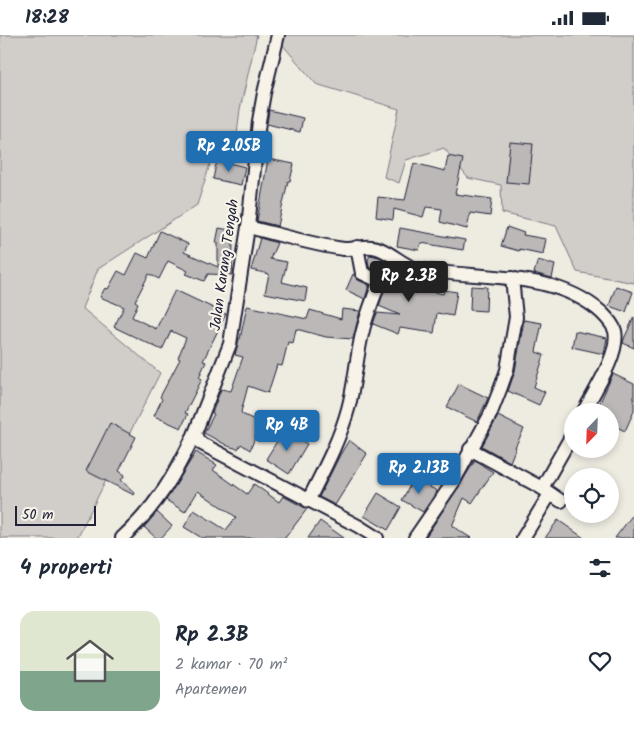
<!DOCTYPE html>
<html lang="id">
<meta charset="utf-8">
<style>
:root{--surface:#fff;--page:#f2f2f3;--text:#1f2937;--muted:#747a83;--accent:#1f6fb2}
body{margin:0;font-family:Kalam,sans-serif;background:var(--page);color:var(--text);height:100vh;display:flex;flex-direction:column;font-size:19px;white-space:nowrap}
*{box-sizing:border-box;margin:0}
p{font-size:16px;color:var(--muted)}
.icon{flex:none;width:28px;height:28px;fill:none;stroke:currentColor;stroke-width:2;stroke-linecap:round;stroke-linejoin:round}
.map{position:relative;height:503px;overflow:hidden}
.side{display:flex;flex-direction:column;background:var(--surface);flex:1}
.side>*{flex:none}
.needle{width:32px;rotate:203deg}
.tools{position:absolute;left:564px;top:368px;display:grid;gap:10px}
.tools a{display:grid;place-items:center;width:55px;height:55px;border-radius:50%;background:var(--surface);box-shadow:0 2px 8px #0003;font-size:25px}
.scale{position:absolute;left:15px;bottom:12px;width:81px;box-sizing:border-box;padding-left:5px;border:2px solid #22223b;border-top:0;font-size:14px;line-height:18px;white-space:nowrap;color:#22223b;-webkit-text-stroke:4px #f7f3e8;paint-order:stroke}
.price{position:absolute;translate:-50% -42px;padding:0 11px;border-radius:5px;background:var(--accent);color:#fff;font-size:16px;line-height:32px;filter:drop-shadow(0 1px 2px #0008)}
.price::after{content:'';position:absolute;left:50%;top:30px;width:15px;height:11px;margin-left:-8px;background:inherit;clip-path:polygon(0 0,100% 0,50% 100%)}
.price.on{background:#222;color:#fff}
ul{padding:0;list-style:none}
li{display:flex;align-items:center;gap:15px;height:125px;padding:0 20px}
li span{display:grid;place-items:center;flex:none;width:140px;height:100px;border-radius:15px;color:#555}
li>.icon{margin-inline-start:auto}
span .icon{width:60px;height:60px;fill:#fffc;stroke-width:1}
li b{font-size:21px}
h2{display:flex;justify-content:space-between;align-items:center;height:60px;padding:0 20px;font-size:21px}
.status{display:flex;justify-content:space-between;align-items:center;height:35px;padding:0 25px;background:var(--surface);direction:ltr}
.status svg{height:14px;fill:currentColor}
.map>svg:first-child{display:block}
</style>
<div class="status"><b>18:28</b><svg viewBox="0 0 49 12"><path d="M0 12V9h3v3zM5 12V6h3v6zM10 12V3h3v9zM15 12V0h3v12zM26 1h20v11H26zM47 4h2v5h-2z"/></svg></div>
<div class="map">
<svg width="634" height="503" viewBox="0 0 634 503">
<rect width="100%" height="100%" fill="#eeebe1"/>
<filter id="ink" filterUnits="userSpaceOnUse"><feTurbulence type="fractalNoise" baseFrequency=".02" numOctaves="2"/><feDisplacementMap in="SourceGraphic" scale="10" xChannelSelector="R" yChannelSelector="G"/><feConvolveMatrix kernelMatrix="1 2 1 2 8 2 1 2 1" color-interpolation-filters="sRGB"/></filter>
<g filter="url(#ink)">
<g fill="#d1cdc9" stroke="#7a7882">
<polygon points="0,0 257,0 240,74 235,117 213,120 197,170 98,234 82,273 160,338 77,503 0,503"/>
<polygon points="282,0 634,0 634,248 577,237 556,191 502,178 501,150 468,143 444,113 406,125 399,148 384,142 399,74 316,49 281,8"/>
</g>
<g fill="#bbb8b7" stroke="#22223b">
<polygon points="269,75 303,83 300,97 267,89"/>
<polygon points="510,107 533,109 529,149 506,147"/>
<polygon points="448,121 463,124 455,159 492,164 490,181 470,178 467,194 440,187 442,174 426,172 423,182 394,174 393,185 376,182 378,162 405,165 414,128 445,136"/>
<polygon points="268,124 294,129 290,146 288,146 278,191 257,186"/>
<polygon points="217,125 245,132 241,150 213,144"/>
<polygon points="507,192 524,198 523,200 546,204 543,219 519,214 519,216 501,211"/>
<polygon points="219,193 235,196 233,209 232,240 208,239 204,246 186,239 188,236 168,226 159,244 149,239 135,266 138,268 132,282 156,294 175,255 226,279 203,326 206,327 199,342 202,344 185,378 188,379 181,393 154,381 162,364 160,362 180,324 178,323 186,303 171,296 162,315 114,292 124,272 100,262 105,253 108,254 118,236 126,240 137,218 148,223 160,196 188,209 184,217 218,232 218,208 216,208"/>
<polygon points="400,193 465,205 463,215 421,208 419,215 397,211"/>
<polygon points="260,203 277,208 270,224 287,227 282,247 307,253 305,266 265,258 269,239 251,235"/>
<polygon points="370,220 379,222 394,232 391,239 409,246 407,250 443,259 444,255 457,257 453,281 437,278 434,298 400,293 398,299 373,289 377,278 400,280 379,271 387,247 380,238 369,232 368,225"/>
<polygon points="538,225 555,230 552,243 534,238"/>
<polygon points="353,239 358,245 369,250 365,264 346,255"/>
<polygon points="471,251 487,252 486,276 470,275"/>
<polygon points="616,251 633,257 626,277 609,271"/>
<polygon points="247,271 307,284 310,275 341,284 342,274 360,276 353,304 326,302 296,294 293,308 288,307 282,331 277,330 268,358 248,351 241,377 242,379 261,388 250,415 241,409 238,414 228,411 204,398 214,379 212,378 221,354 231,356 243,322 235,320 239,304 240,304"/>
<polygon points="634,282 634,313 623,308 624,304"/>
<polygon points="524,285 542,288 536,317 544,320 534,352 545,357 539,370 508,356 515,336"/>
<polygon points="575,296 607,303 604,319 572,312"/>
<polygon points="613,339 634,349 634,376 625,396 610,389 610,376 596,376"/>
<polygon points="459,349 488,363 477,387 447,372"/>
<polygon points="498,381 524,394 515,412 516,412 510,427 482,411"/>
<polygon points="110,388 136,402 119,436 125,440 121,445 135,458 134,460 86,436"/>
<polygon points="284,395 307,409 289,439 266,424"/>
<polygon points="349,405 367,419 335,470 319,462 340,420"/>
<polygon points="196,417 217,430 213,435 247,459 254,449 279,467 283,461 307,474 285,503 202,503 184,492 194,475 226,495 236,482 198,456 185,477 166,465"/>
<polygon points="475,426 493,437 472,468 464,463 452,491 471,503 425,503"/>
<polygon points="414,443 437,456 423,477 402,465"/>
<polygon points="378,458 401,472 388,495 364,481"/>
<polygon points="157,477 172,491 161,503 156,503 144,492"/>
<polygon points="634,478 634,503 615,503"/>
<polygon points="558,485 584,503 545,503"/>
<polygon points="320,486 344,503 308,503"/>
</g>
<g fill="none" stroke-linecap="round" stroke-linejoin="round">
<g stroke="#22223b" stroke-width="16">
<g id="minor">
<polyline points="278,0 264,58 259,86 248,192 230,309 195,398 198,406 202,409 358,491 377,503"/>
<path d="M248 192C278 199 313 210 344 214 355 215 366 209 377 213 391 217 403 231 417 234 477 245 553 234 602 278 607 283 613 289 615 296 620 318 594 357 584 376"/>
<polyline points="470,414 542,453 561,466"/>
<polyline points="542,453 572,400"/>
<path d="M308 466C323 436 339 407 348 374 355 349 356 324 362 299 366 281 373 265 379 248L375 244 362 238 357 212"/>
<path d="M122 503C157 471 175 440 195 398"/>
<polyline points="415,503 454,446 490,380 501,352 507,335 516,282 512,243"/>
<polyline points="523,503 550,459"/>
</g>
</g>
<use href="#minor" stroke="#f7f3e8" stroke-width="12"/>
</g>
</g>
<g text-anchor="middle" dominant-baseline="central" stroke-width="4.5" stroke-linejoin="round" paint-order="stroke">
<g font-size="15" fill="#22223b" stroke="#f7f3e8">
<text transform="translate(225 230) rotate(-82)">Jalan Karang Tengah</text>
</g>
</g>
</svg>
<div class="tools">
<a><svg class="needle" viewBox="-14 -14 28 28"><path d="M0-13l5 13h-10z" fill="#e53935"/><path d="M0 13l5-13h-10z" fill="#747a83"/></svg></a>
<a><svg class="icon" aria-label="locate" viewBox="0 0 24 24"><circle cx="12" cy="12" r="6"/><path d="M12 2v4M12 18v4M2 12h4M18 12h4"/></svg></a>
</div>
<div class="scale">50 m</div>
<b class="price" style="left:229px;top:138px">Rp 2.05B</b>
<b class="price on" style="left:409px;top:268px">Rp 2.3B</b>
<b class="price" style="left:287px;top:417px">Rp 4B</b>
<b class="price" style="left:419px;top:460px">Rp 2.13B</b>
</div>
<section class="side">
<h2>4 properti<svg class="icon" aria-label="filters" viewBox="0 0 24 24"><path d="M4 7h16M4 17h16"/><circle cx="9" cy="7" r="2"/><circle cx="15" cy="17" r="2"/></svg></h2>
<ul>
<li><span style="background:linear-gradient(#dfe7d0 60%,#7fa58c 0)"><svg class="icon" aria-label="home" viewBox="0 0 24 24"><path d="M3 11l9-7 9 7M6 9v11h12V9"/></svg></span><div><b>Rp 2.3B</b><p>2 kamar · 70 m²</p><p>Apartemen</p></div><svg class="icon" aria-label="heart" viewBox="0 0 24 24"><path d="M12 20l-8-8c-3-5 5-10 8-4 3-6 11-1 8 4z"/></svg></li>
</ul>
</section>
